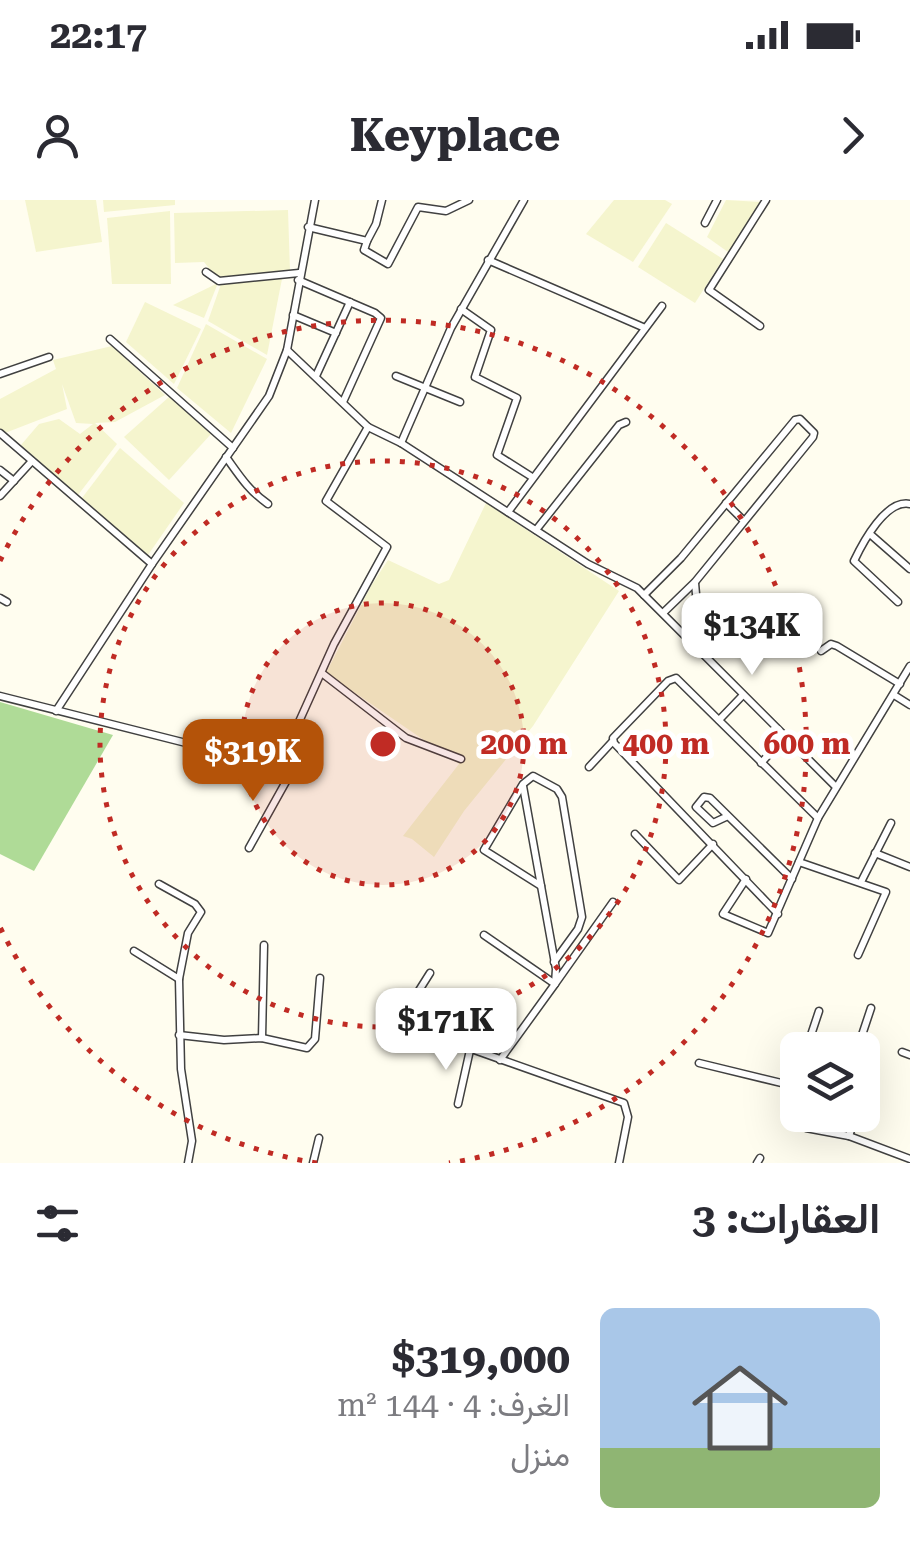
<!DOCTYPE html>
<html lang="ar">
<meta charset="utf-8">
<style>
:root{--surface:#fff;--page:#f7f7f7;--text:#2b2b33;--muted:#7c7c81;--accent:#b45309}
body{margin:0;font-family:"Roboto Serif",Vazirmatn,serif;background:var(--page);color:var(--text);direction:rtl;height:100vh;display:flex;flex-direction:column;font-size:38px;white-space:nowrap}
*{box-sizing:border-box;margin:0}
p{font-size:32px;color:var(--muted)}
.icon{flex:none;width:55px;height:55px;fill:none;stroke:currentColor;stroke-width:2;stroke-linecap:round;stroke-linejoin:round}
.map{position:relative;height:963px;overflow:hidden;direction:ltr}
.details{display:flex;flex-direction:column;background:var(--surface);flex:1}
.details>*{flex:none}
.controls{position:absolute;left:780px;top:832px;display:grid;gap:20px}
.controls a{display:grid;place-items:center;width:100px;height:100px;border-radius:15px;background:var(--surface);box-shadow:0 10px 40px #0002;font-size:50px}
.price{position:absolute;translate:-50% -85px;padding:0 22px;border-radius:20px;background:#fff;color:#222;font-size:32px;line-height:65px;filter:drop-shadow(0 2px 5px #0008)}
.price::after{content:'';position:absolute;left:50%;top:60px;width:30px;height:22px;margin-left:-15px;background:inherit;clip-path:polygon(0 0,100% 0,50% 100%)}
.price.current{background:var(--accent);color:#fff}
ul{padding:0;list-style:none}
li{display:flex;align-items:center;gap:30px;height:250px;padding:0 30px}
li span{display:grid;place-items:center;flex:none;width:280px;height:200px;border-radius:15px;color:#555}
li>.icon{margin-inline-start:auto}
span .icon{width:120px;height:120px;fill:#fffc;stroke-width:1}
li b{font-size:42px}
h2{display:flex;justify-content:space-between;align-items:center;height:120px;padding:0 30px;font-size:42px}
.status{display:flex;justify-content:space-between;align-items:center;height:70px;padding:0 50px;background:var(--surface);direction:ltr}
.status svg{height:28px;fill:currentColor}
header{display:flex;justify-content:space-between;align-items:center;height:130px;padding:0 30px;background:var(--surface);font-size:45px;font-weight:700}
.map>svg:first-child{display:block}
</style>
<div class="status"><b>22:17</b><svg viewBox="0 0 49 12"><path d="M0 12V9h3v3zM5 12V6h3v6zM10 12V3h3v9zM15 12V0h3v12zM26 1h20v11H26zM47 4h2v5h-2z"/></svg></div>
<header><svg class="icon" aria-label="forward" viewBox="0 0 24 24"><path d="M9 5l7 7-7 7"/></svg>Keyplace<svg class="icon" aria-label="person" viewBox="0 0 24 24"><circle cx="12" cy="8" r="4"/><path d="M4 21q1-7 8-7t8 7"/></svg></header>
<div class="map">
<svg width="910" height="963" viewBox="0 0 910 963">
<rect width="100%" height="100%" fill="#fffdef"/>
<g fill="#f5f5ce">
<polygon points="25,0 96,0 102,42 36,52"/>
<polygon points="103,0 175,0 175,5 104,12"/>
<polygon points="614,0 665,0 672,4 633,62 586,34"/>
<polygon points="726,0 761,2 728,52 707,37"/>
<polygon points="288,10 290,71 216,77 204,62 175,63 174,13"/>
<polygon points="170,11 171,84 112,84 107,18"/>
<polygon points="666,23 723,59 695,103 638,67"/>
<polygon points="282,79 267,155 208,121 221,84"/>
<polygon points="218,83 204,118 173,105"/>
<polygon points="145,102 201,129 174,184 126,142"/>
<polygon points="206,124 267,159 231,233 177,188"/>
<polygon points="112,146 165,195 115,222 95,223 117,244 78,295 21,245 39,224 59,219 80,234 93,224 76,223 62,184 67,209 5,233 0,229 0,199 56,169 53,160"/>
<polygon points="169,197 211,234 169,280 124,237"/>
<polygon points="120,248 184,303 148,355 82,298"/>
<polygon points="486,303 619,391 533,526 464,611 434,657 412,639 403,636 459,564 326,473 371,386 388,360 439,384 449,380"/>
</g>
<polygon fill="#afdb97" points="0,502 113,535 34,671 0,654"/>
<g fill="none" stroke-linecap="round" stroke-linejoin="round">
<g stroke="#414141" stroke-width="9">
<g id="minor">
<polyline points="705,23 717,0"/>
<polyline points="308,27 367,41 376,24 382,0"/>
<polyline points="367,41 364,50 388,64 418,7 446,11 469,0"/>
<polyline points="488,60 645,128"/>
<polyline points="206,72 219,81 299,73"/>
<polyline points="298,80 375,113 381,118 343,202"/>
<polyline points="461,109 491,130 475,177 517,198 497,255 532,277"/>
<polyline points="293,115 336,133"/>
<polyline points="760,126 709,90 766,0"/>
<polyline points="110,139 233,248"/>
<polyline points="0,174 49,157"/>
<polyline points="316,176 350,102"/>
<polyline points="396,176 460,202"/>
<polyline points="368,227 401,243 588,364 637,388 836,587"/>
<polyline points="0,233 152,364"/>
<polyline points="401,243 451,128 524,0"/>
<path d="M226 257C239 275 248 290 268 304"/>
<polyline points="0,270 14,281"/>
<polyline points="0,296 32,261"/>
<polyline points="726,303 744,321"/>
<polyline points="508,312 662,106"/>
<polyline points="536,330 619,225 626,222"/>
<polyline points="870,334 910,369"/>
<polyline points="695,383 701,450"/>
<polyline points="644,395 681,358 795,220 800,219 814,233 813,237 695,382 663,413"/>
<polyline points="0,398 7,402"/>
<path d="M898 402 854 361C863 342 886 299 910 304"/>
<polyline points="821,451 831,444 837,446 900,484"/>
<polyline points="323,474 406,538 461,559"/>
<polyline points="894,495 910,505"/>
<polyline points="0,496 190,544 239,544 284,555 293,569 249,648"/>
<polyline points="56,511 152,364 269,196 287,150 315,0"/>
<polyline points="719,520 743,495"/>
<polyline points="284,555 334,444 387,347 326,301 368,227 287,150"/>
<polyline points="761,563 785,537"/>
<polyline points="589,567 613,541"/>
<polyline points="523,586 556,769 555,784 613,702"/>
<polyline points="728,616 713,623 696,607 704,597 710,598 792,679"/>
<polyline points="635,634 679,680 713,644"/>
<polyline points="875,653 910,667"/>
<polyline points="799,662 886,692 858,755"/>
<polyline points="746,679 723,714 768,733 818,618 910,466"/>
<polyline points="861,682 891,623"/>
<polyline points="159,684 195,704 201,712 188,733 179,779 181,869 192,941 188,963"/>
<polyline points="541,686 484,650 523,584 533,576 557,589 562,597 582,717 578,729 554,762"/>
<polyline points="778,714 614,543 613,538 668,481 676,478 818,618"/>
<polyline points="484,735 555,784 500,860"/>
<polyline points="134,751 179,779"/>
<polyline points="430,773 401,819 401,824 624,903 628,917 619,963"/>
<polyline points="179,835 224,840 262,838 307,848 315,839 320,778"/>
<polyline points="262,838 264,745"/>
<polyline points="806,850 819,811"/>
<polyline points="857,850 871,808"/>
<polyline points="902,852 910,855"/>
<polyline points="699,863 798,887"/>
<polyline points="458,904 470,850"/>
<polyline points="806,928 849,936 910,959"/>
<polyline points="849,936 856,915"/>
<polyline points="313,963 319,938"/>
<polyline points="757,963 760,958"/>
</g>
</g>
<use href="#minor" stroke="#fff" stroke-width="6"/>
</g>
<circle cx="383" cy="544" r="141" fill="#c02b24" fill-opacity=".12"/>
<g fill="none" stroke="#c02b24" stroke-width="5" stroke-dasharray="5 10">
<circle cx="383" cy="544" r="141"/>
<circle cx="383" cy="544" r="283"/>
<path d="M317 963A424 424 0 0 1 0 727M0 361A424 424 0 1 1 449 963"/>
</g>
<circle cx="383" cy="544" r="15" fill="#c02b24" stroke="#fff" stroke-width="5"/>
<g font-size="30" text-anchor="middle" font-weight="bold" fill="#c02b24" stroke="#fff" stroke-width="10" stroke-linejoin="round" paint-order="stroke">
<text x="524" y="554">200 m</text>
<text x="666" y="554">400 m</text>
<text x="807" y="554">600 m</text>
</g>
</svg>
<div class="controls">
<a><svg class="icon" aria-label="layers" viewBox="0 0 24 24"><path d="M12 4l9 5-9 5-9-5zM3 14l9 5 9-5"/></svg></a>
</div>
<b class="price" style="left:752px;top:478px">$134K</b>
<b class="price current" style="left:253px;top:604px">$319K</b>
<b class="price" style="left:446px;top:873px">$171K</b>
</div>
<section class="details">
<h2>العقارات: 3<svg class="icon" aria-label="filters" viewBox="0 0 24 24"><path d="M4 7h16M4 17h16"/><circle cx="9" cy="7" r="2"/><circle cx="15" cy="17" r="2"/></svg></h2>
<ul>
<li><span style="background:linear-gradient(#a9c7e8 70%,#8fb573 0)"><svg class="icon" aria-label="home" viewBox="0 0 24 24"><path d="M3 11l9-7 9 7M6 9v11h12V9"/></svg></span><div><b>$319,000</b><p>الغرف: 4 · 144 m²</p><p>منزل</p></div></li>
</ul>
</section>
